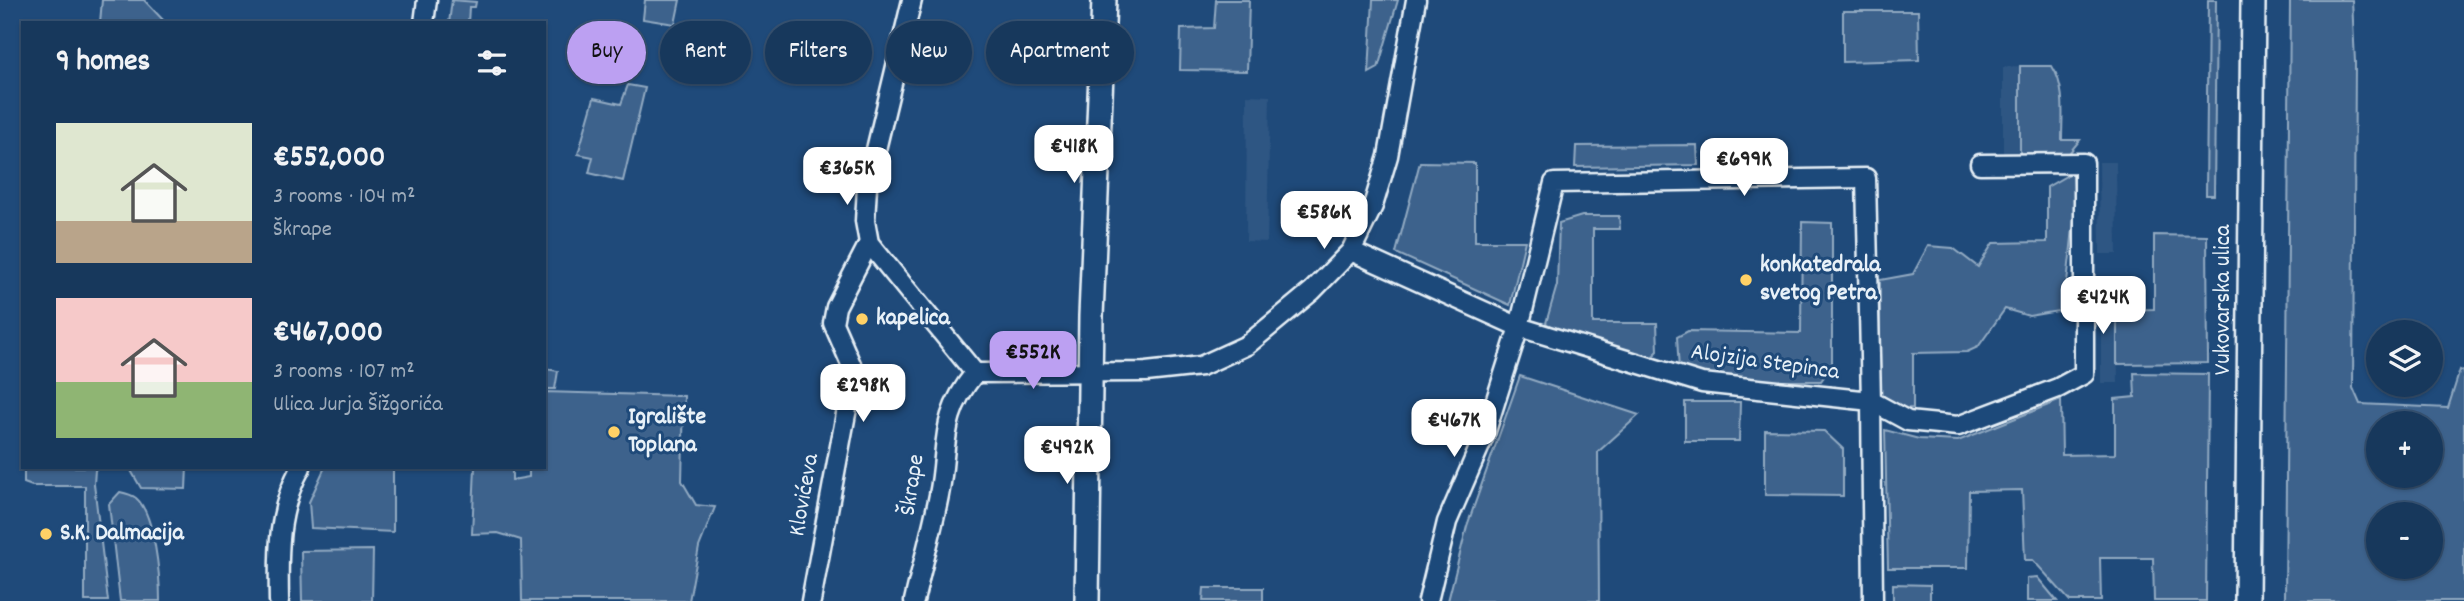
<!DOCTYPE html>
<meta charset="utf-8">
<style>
:root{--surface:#17385c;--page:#244365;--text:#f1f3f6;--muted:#9eacbb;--line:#365272;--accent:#bca0f2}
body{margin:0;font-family:Dekko,sans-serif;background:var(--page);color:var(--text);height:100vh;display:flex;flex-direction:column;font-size:26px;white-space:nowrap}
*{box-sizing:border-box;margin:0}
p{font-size:23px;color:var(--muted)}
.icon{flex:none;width:38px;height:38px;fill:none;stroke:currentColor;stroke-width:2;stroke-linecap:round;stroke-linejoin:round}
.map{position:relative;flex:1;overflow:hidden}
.details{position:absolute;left:21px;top:21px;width:525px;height:448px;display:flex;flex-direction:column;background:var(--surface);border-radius:0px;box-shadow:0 2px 5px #0004,0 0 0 2px var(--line)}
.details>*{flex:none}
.top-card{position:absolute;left:567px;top:21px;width:665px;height:63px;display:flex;gap:14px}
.controls{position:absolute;left:2366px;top:320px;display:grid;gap:14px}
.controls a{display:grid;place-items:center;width:77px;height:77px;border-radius:50%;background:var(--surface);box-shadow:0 2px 5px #0004,0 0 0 2px var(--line);font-size:35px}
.price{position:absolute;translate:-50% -60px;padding:0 16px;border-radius:14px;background:#fff;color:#222;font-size:23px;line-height:46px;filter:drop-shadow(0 2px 4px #0008)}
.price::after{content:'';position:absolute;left:50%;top:42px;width:21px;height:16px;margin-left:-10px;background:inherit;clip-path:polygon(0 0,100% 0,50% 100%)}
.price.active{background:var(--accent);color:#111}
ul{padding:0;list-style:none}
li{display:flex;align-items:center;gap:21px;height:175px;padding:0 35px}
li span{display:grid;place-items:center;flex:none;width:196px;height:140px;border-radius:0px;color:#555}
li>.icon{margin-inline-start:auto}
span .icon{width:84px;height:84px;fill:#fffc;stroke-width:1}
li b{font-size:30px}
h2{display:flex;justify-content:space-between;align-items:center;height:84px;padding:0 35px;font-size:30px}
.pill{padding:0 24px;border-radius:32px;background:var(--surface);box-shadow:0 2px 5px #0004,0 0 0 2px var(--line);font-size:24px;line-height:63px}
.pill.active{background:var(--accent);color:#111}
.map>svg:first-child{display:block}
</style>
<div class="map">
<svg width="2464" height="601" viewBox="0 0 2464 601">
<rect width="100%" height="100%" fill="#1f4a7a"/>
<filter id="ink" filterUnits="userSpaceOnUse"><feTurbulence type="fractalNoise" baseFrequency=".0143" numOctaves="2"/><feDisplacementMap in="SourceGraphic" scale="14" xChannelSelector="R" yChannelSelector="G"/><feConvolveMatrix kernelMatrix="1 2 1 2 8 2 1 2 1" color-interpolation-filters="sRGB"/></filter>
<g filter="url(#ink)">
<g fill="#2e5683">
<polygon points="2020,66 2020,155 2003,155 2003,67"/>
<polygon points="1247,95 1270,96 1267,242 1246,241"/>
<polygon points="2099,162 2116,162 2117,254 2100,254"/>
<polygon points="2101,310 2117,310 2118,383 2101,383"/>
</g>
<g fill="#3c628c" stroke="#92aac2" stroke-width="2" fill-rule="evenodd">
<polygon points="102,0 144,0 166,23 100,23"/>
<polygon points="452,0 476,2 475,7 469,7 468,23 449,23"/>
<polygon points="645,0 680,0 675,24 643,19"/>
<polygon points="1216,0 1249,0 1247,71 1180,70 1181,29 1214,28"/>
<polygon points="1373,0 1398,0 1378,68 1369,73"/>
<polygon points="2208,0 2216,0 2214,195 2206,195"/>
<path d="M2290 0H2352L2355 62 2353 388 2360 404 2448 408 2460 370 2464 372V601H2285ZM2378 424H2431V476H2378ZM2378 514H2431V567H2378Z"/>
<polygon points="1843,11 1918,11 1919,60 1843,62"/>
<path d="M2020 66H2052C2066 88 2062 115 2062 140H2080L2066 157 2020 155Z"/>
<polygon points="628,85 645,88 623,181 589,173 593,157 578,154 594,98 621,104"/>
<polygon points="1697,145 1698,165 1575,167 1576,146"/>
<polygon points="1420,162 1475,163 1475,241 1525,241 1510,305 1396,253"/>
<polygon points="2073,172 2075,210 2064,310 2029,316 2005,309 1978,347 1967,352 1913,353 1913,408 1900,409 1879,392 1880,280 1913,274 1928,246 1953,248 1978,267 1993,243 2047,242 2047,187"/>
<polygon points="1582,216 1619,216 1620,229 1593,229 1593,323 1657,323 1658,351 1649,360 1563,335 1546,323 1557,285 1559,223"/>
<polygon points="1802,222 1832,223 1832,365 1821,381 1758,381 1679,370 1677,337 1688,331 1801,333"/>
<polygon points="2154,235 2207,236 2208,363 2117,364 2117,310 2154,309"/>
<polygon points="544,335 548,337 546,369 558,371 555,389 544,389"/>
<polygon points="2134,373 2208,374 2206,601 2154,601 2153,558 2100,558 2101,601 2070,601 2033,560 2025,560 2022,490 1969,491 1968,568 1888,568 1885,430 1919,439 1958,441 2061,400 2062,455 2115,454 2115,399 2135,397"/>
<polygon points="1520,376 1639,415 1598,452 1599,601 1448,601 1467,526"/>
<polygon points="544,392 684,396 682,481 696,505 715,507 699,547 689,601 522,601 521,540 498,533 472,534 475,467 512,467 512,480 529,477 529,467 544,467"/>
<polygon points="1685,402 1740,402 1739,441 1685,441"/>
<polygon points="1765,430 1824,431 1843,449 1843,496 1765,495"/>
<polygon points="24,467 98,467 95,470 94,484 108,601 85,601 85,486 32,486 24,483"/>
<polygon points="129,467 187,467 186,489 141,488"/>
<polygon points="325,467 393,467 393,532 311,528 309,502"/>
<path d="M120 492C125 493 132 495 136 498 155 514 160 577 160 601H120L109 504Z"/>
<polygon points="373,550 372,601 302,601 301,551"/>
<polygon points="2037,577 2057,601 2027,601 2027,578"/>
<polygon points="1893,584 1930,585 1930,601 1893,601"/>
<polygon points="1204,588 1263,588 1263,601 1203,601"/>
</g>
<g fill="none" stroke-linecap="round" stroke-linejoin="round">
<g stroke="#e8f1f8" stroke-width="23">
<g id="minor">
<polyline points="912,0 867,187 865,221 869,243 975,373"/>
<polyline points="424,23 427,0"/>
<polyline points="1351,251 1519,327 1702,383 1871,401 1873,601"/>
<path d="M279 601C278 554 277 510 301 467"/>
<polyline points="811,601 854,371 833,323 836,307 869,243"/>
<path d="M914 601C922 566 932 531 939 495 949 445 938 418 975 373L1146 372 1201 366 1247 345 1312 291 1351 251 1373 206 1388 156 1416 0"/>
<polyline points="1428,601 1447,522 1485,434 1519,327 1554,183 1866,178 1871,401 1908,421 1958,426 2058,388 2084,374 2084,163 1980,164"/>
</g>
</g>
<g stroke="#e8f1f8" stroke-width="28">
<g id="tertiary">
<polyline points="1087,601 1091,316 1104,0"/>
<polyline points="2247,601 2253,0"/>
</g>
</g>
<use href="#minor" stroke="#1f4a7a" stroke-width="18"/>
<use href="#tertiary" stroke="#1f4a7a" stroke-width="23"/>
</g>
</g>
<g fill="#ffd166" stroke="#1f4a7a" stroke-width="2.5">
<circle cx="1746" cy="280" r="7"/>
<circle cx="862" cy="319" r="7"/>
<circle cx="614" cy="432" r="7"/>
<circle cx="46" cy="534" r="7"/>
</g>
<g text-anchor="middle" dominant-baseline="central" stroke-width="6" stroke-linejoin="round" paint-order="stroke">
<g font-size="24" font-weight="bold" fill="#e8f1f8" stroke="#1f4a7a" text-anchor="start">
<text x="1760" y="266">konkatedrala<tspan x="1760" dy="28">svetog Petra</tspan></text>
<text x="876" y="319">kapelica</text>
<text x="628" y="418">Igralište<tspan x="628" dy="28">Toplana</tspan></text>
<text x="60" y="534">S.K. Dalmacija</text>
</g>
<g font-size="24" fill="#e8f1f8" stroke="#1f4a7a">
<text transform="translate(2224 300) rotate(-90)">Vukovarska ulica</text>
<text transform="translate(1765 363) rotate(8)">Alojzija Stepinca</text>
<text transform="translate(913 485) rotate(-81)">Škrape</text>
<text transform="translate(805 495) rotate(-80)">Klovićeva</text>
</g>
</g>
</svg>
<div class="controls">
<a><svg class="icon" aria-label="layers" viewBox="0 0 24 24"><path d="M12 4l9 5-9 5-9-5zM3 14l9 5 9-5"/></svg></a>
<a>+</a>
<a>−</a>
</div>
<b class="price" style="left:1074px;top:185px">€418K</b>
<b class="price" style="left:1744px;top:198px">€699K</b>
<b class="price" style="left:847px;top:207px">€365K</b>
<b class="price" style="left:1324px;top:251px">€586K</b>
<b class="price" style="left:2103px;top:336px">€424K</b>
<b class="price active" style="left:1033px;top:391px">€552K</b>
<b class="price" style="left:863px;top:424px">€298K</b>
<b class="price" style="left:1454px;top:459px">€467K</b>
<b class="price" style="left:1067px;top:486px">€492K</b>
<div class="top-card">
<a class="pill active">Buy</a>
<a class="pill">Rent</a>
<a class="pill">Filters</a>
<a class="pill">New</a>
<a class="pill">Apartment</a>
</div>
<section class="details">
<h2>9 homes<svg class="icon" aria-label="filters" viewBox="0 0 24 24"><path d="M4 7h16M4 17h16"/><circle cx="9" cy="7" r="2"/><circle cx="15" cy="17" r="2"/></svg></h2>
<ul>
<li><span style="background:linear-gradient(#dfe7d0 70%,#b9a48a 0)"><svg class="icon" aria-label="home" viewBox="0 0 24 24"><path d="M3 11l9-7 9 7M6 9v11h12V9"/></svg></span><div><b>€552,000</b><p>3 rooms · 104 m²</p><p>Škrape</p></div></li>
<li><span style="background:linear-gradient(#f6c9c9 60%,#8fb573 0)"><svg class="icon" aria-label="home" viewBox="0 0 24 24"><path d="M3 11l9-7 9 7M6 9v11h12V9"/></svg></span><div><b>€467,000</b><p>3 rooms · 107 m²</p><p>Ulica Jurja Šižgorića</p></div></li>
</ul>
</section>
</div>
